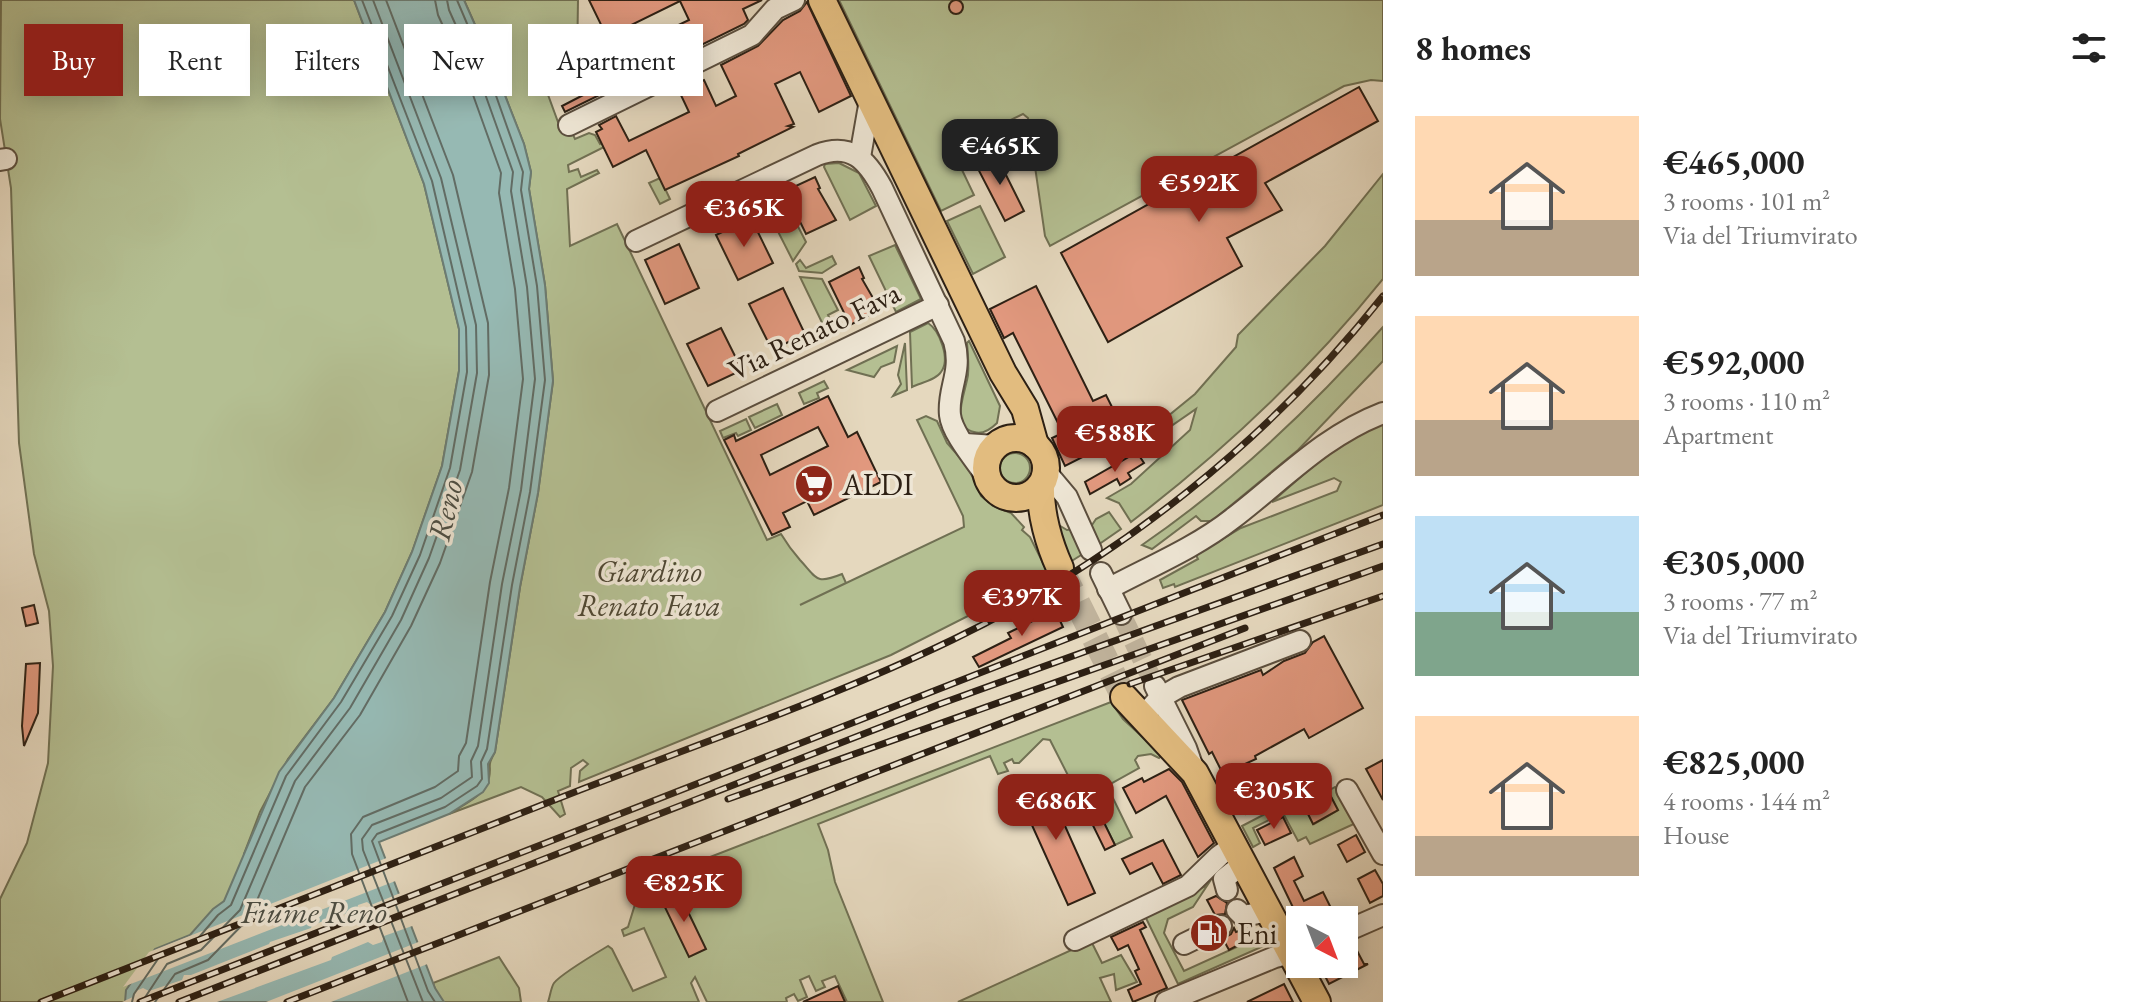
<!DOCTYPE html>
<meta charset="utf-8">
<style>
:root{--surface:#fff;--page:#f6f6f6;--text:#222;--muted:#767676;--accent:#8f2418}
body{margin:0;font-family:"EB Garamond",serif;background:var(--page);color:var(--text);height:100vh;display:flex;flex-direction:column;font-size:30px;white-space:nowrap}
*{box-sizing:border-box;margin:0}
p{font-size:26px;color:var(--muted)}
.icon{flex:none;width:44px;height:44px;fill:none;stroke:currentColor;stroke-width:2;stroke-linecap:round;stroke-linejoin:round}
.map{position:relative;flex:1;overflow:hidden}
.drawer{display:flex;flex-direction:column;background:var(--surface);width:760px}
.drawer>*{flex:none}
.guide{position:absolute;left:24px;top:24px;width:760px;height:72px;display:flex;gap:16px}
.needle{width:52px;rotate:138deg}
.tools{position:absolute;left:1286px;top:906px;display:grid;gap:16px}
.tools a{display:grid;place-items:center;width:72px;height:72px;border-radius:0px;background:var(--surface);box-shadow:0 4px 20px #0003;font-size:40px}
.price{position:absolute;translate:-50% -68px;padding:0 18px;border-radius:16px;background:var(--accent);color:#fff;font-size:26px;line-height:52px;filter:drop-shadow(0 2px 4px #0008)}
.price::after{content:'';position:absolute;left:50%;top:48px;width:24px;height:18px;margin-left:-12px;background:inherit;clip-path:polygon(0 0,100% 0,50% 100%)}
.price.on{background:#222;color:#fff}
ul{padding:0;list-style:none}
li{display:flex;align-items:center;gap:24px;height:200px;padding:0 32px}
li span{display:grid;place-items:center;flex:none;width:224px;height:160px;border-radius:0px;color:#555}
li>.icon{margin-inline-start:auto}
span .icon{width:96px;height:96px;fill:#fffc;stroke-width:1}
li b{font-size:34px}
h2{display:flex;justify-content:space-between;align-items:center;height:96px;padding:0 32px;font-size:34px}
.pill{padding:0 28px;border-radius:0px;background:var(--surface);box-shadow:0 4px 20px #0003;font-size:28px;line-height:72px}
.pill.on{background:var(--accent);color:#fff}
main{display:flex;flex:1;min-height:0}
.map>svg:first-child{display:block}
</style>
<main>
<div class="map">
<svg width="1383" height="1002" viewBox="0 0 1383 1002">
<rect width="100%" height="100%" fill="#e5d8be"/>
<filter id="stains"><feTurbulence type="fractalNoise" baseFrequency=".0025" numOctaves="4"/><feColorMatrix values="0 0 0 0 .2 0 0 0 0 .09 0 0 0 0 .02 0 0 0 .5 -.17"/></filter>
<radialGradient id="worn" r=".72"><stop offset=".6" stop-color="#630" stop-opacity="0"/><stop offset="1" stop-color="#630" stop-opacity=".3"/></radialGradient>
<g fill="#b4bf92" stroke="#707053" stroke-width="2">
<polygon points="1,0 354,0 424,184 459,329 459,371 442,466 412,552 385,612 334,698 288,759 260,812 244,854 235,1002 0,1002 0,899 27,843 48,763 53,666 49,611 34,554 19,443 11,188 0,119"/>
<path d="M464 0H578L577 64H569V78L560 90 547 92 558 122H567L575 139 589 133 595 135 600 144 624 132 626 136 568 165 569 172 578 169 581 177 597 170 599 173 567 189 570 246 617 224 767 540 781 534C787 544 792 551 800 560 817 578 815 585 842 574L846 583 800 605 964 527 963 516 917 420 926 416 937 421 947 443 968 467 981 496 993 506 1011 513 1024 527 1022 530 1030 537 1049 575 891 655 579 782 580 771 588 764 583 760 571 768 570 786 558 791 565 814 560 817 542 797 521 787 449 814C464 804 485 796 489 778 492 764 486 768 495 752L520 587 538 493 553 381 545 285 529 189 531 172 524 144 495 70Z"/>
<polygon points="839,0 1383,0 1383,81 1371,80 1344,86 1050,246 1045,236 1028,118 1023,114 952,149 974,195 941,211"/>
<polygon points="839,163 859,173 876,206 850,220 824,167 825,164"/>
<path d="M1383 174V279C1309 371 1225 450 1131 522L1119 503 1107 498 1131 484 1190 430 1196 409 1135 451V443L1195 394 1236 347 1238 335 1325 246Z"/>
<polygon points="660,178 670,199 660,204 649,183"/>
<polygon points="772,198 781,215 790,211 806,242 793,261 763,202"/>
<polygon points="980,206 1005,257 973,274 947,221"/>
<polygon points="895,245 921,299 896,312 869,256"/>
<polygon points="832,256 836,264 822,273 799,271 796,264 800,260 806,268"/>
<polygon points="800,277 822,279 838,310 828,315 835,331 828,335"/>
<path d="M928 323C939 330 951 359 941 372 936 380 920 383 912 387L910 332Z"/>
<path d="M1383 327V361L1298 450 1212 521H1201L1196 516 1152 549 1142 545C1231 484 1312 407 1383 327Z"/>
<path d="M969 341 1000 406 997 423C991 429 983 435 974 432 949 426 966 391 968 375 969 364 968 354 967 343Z"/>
<polygon points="905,343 907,390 893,396 901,384 898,375"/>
<polygon points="897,346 894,362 881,367 874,377 847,370"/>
<polygon points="824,381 828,388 817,393 819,398 804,404 799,393"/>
<polygon points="777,404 782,415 755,428 749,417"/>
<polygon points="746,419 751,430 738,436 736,433 723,438 720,431"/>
<polygon points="1383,420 1383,505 1175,587 1174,584 1163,588 1160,580 1198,559 1196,555 1241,528 1337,491 1341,482 1334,478 1272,502 1336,446"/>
<circle cx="1015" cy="468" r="15"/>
<polygon points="1109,512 1121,529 1095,547 1088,531 1096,519"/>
<polygon points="1057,524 1067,530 1075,529 1086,552 1070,562"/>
<path d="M1111 702 1123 719 1162 755 1159 758 1151 754 1138 756 1135 760 1139 768 1107 786 1132 837 1115 845 1090 795 1080 799 1050 740 1043 739 1019 763H1014L1012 759 1004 763 1008 771 998 774 990 756 818 824 828 850 835 882 883 1002H847L835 976 822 981 825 987 816 991 809 976 800 980 807 997 798 1001 794 994 786 998 787 1002H707L695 977 691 983 699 1002H548C550 997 551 987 554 983 560 975 598 952 608 946L612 949 633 991 666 977 644 928 624 936 622 930 628 927 636 901 630 888Z"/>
<polygon points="1335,787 1356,823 1310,844 1306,837 1298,841 1283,813 1253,828 1260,843 1253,847 1242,826 1296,798 1300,805 1303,804 1314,824 1338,810 1328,791"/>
<polygon points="1224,860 1193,907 1168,919 1164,933 1184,971 1263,935 1268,944 1178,984 1144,914 1204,887"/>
<polygon points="1091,941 1102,963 1121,955 1137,982 1116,990 1114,974 1100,978 1111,1002 958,1002"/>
<polygon points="499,957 519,988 521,1002 400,1002 435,989 433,983"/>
</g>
<polygon fill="#96b9b3" stroke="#6c7c73" stroke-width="2" points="354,0 464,0 495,70 524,144 531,172 529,189 545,285 553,381 538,493 520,587 495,752 488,764 489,783 483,792 449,814 379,842 435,988 444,1002 125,1002 126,990 155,949 190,935 213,909 224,901 279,772 334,698 385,612 412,552 442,466 459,371 459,329 424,184"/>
<g fill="#e5d8be">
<polygon points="389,857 398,880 123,987 149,952"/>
<polygon points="403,892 415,925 384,936 382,942 373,945 368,942 332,957 331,960 217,1002 122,1002 133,997 136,991 143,988 149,991 182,980 184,975 191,975 269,944 270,942 311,928 312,925 357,910 358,905 367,902 371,905"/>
<polygon points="421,941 430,963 331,1002 266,1002"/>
</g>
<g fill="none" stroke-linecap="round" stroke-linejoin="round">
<g stroke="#626c64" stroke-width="2">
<polyline points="132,1002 134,994 160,956 195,942 218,915 231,905 286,776 341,702 392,616 420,555 450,468 467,372 466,327 432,181 362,0"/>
<polyline points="142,1002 167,964 201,950 240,910 295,781 350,708 401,620 429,558 460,470 477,373 476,325 441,178 373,0"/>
<polyline points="155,1002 175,974 208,960 250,917 305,787 360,715 411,626 440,563 472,472 489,375 488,323 453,175 386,0"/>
<polyline points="408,1002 352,854 351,834 363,817 435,787 458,771 459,756 466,743 490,582 509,488 523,379 515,289 499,193 501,173 468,81 438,15 435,0"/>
<polyline points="423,1002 363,850 362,839 372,825 441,798 472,777 471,761 478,746 502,584 521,490 535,379 527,287 511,191 513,172 479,77 449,10 447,0"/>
<polyline points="435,1002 428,991 372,841 377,834 445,807 477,786 482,779 481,762 487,749 512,585 530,492 545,380 537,286 521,190 523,172 488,73 457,0"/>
</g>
</g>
<g fill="#e1987e" stroke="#2d2014" stroke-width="2" fill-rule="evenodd">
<circle cx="956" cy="7" r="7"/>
<polygon points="589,0 762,0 743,9 748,20 744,24 565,112 562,106 620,76 569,78 627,52 632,61 673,41 668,30 689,20 680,1 607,37"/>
<polygon points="807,2 851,96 819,112 800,72 775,84 794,124 788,126 793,127 738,154 739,156 665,190 646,150 613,167 596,132 602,129 599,125 616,116 629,141 689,112 679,91 704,80 716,106 736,96 721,65 758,46 783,20 800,11"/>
<polygon points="1359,87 1378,121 1265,183 1282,210 1227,238 1242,266 1108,342 1061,253"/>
<polygon points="1020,121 1027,136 1002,147 995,132"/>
<polygon points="995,153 1024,211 1005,221 975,163"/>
<polygon points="815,177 820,188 818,189 836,220 806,234 785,191"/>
<polygon points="751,218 773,263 738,280 716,235"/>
<polygon points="679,244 699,288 665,304 645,260"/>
<polygon points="859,267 864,278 862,279 880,310 850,325 829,282"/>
<polygon points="1036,286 1093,401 1106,395 1126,435 1065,466 1052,438 1063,433 1013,333 1004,338 990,309"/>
<polygon points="783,288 805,334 772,350 749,304"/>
<polygon points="721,328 742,370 708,386 687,344"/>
<path d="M828 396 848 437 857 432 881 482 814 515 807 501 783 513 790 527 772 535 724 440 734 435 736 441ZM818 427 828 446 770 475 761 455Z"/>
<polygon points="1134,454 1138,454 1144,463 1128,473 1131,478 1120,485 1117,479 1090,494 1085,482"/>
<polygon points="34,605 38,623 26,626 22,608"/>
<polygon points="1055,610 1063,627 979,667 973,657 1011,638 1008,633"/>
<polygon points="1324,636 1363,708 1309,738 1304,729 1255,756 1256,759 1245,764 1258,789 1265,785 1272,800 1246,814 1227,777 1225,778 1212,752 1209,754 1182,700 1261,670 1263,675 1284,661 1305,653 1313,642"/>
<polygon points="40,663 38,713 24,746 22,726 26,664"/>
<polygon points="1383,760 1383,800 1366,769"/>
<polygon points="1169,769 1182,782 1214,843 1198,857 1166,796 1136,813 1123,788 1142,778 1144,782"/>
<polygon points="1044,779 1095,893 1068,905 1017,792"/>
<polygon points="1328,791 1338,810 1313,824 1303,804"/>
<polygon points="1090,794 1115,845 1105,850 1080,799"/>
<polygon points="1283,817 1291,833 1265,845 1257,830"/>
<polygon points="1356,835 1365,852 1347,862 1338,845"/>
<polygon points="1163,840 1181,875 1163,884 1152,863 1130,874 1122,859"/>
<polygon points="1294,857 1303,876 1294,881 1304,901 1323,892 1335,916 1327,920 1299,920 1274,868"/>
<polygon points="1375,870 1383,884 1383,896 1370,903 1358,879"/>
<polygon points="678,891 706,949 689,957 661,899"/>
<polygon points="1216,896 1227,903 1225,914 1215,915 1207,900"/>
<polygon points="1143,922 1146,927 1140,930 1167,988 1133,1002 1128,990 1141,984 1135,971 1139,969 1128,945 1118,950 1111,937"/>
<polygon points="1234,928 1236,932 1239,931 1244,942 1229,950 1223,939 1231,934"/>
<polygon points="1354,945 1364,964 1368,964 1329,984 1319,964 1344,964 1344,950"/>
<polygon points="1284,984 1293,1002 1247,1002"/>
<polygon points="838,986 845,1002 803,1002"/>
</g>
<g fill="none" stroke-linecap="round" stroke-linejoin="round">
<polyline stroke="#c0b39c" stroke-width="20" stroke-dasharray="20 10" stroke-linecap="butt" points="1121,614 1155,686"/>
<polyline stroke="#c0b39c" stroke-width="26" stroke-dasharray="26 13" stroke-linecap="butt" points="1060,568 1124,697"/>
<g stroke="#5b4e3e" stroke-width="24">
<g id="minor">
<polyline points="569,125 752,35 775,9 794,0"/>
<polyline points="860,157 870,100"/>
<polyline points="0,160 6,159"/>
<path d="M636 241 817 155C851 142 867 160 882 188L954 341C963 372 947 389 950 415 952 434 977 462 988 479"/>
<polyline points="717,411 938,305"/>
<polyline points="965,444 996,446"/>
<polyline points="1046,472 1067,497 1091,550"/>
<polyline points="1101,573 1121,614"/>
<path d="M1108 589C1149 567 1195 548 1232 519 1282 481 1323 436 1383 413"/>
<polyline points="1155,686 1186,748 1192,765"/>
<polyline points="1141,718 1160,698 1179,687 1300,641"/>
<polyline points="1347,790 1383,854"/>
<polyline points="1227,890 1224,879 1244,863"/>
<polyline points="1237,910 1243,916 1269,911"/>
<polyline points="1344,932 1383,915"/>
<polyline points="1075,940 1188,886 1219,856 1234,845"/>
<polyline points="1184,944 1221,926"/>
<polyline points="1166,1002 1275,957 1300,951"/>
</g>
</g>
<g stroke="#2d2014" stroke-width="30">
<g id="major">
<polyline points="822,0 1003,373 1025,409 1035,445"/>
<circle cx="1016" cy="468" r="30"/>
<path d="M1041 486C1040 513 1049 544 1060 568"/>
<polyline points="1124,697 1195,773 1317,1002"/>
</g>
</g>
<use href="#minor" stroke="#eee6d5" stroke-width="20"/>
<use href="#major" stroke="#e2bc7f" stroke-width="26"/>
<g stroke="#2d2014" stroke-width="7">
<g id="rail">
<polyline points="1130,684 1383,596"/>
<polyline points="728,799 1383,566"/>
<path d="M41 1002C221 931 400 861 580 790 704 742 832 698 952 640 1118 560 1269 440 1383 296"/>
<polyline points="140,1002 1383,515"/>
<polyline points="179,1002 940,704 1383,544"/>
<polyline points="287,1002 1245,628"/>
</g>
</g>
<use href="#rail" stroke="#eee6d5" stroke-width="4" stroke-dasharray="12" stroke-linecap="butt"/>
</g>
<defs>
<g id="supermarket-disc" transform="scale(2)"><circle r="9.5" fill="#8f2418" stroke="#eee6d5"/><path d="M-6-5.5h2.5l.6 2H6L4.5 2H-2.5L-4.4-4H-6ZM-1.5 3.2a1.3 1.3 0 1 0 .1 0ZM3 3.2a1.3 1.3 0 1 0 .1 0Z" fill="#fff"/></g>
<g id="fuel-disc" transform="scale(2)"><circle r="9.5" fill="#8f2418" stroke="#eee6d5"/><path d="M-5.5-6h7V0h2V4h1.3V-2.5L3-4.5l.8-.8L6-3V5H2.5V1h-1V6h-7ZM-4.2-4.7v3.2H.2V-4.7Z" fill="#fff"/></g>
</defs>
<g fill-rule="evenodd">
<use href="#supermarket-disc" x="814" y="484"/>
<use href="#fuel-disc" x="1209" y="933"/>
</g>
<g text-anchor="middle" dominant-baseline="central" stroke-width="7" stroke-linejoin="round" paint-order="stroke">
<g font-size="30" fill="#2d2014" stroke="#eee6d5">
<text transform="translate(814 331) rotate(-26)">Via Renato Fava</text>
</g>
<g font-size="30" fill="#2d2014" stroke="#eee6d5" text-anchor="start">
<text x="842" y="484">ALDI</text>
<text x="1237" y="933">Eni</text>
</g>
<g font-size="30" font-style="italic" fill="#4f4834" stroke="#eee6d5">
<text x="649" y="571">Giardino<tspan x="649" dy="34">Renato Fava</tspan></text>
</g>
<g font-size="32" font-style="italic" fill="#4c4e44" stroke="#eee6d5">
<text transform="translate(445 510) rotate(-77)">Reno</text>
<text x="314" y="912">Fiume Reno</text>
</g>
</g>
<rect width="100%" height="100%" filter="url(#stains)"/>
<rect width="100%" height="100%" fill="url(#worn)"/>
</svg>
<div class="tools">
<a><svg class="needle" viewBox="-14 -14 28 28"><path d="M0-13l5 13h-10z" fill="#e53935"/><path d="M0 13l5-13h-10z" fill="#767676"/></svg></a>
</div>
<b class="price on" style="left:1000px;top:187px">€465K</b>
<b class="price" style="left:1199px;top:224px">€592K</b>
<b class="price" style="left:744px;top:249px">€365K</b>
<b class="price" style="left:1115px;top:474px">€588K</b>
<b class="price" style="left:1022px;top:638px">€397K</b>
<b class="price" style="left:1274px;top:831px">€305K</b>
<b class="price" style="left:1056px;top:842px">€686K</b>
<b class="price" style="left:684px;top:924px">€825K</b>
<div class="guide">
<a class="pill on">Buy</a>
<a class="pill">Rent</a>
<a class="pill">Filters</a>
<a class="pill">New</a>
<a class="pill">Apartment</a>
</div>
</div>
<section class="drawer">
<h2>8 homes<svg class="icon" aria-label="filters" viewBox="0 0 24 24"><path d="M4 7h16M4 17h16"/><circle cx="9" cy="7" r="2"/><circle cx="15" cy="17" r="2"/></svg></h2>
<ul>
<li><span style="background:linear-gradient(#ffd9b3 65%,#b9a48a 0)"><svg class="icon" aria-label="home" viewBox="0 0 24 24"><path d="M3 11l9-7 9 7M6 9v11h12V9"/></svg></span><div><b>€465,000</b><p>3 rooms · 101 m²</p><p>Via del Triumvirato</p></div></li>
<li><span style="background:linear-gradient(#ffd9b3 65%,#b9a48a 0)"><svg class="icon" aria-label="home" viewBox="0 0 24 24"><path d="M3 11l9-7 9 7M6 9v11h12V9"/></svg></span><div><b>€592,000</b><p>3 rooms · 110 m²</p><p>Apartment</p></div></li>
<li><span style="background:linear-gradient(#bfe0f5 60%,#7fa58c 0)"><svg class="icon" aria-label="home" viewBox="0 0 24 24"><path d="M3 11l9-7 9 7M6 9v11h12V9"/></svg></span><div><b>€305,000</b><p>3 rooms · 77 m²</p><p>Via del Triumvirato</p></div></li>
<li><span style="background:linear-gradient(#ffd9b3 75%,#b9a48a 0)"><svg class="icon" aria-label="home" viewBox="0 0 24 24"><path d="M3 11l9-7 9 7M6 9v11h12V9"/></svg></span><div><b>€825,000</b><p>4 rooms · 144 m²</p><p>House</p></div></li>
</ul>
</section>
</main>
